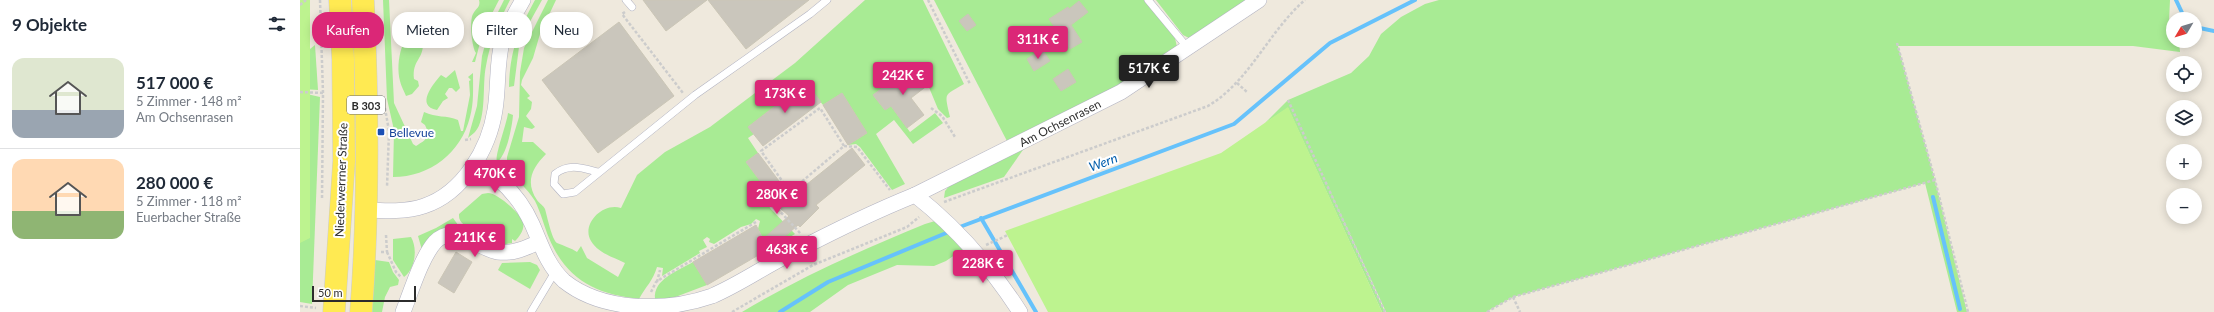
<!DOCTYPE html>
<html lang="de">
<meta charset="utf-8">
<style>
:root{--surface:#fff;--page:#f2f2f3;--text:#1f2937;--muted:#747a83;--line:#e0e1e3;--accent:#db2777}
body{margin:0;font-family:Lato,sans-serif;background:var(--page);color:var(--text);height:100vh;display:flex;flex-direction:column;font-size:15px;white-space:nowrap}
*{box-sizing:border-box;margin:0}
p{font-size:13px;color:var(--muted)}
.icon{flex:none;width:22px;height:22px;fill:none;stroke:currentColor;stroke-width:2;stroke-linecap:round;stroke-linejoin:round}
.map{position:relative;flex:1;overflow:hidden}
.drawer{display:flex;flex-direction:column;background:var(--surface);width:300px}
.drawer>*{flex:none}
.guide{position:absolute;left:12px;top:12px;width:380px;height:36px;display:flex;gap:8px}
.needle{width:26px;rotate:232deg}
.tools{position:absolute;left:1866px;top:12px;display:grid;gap:8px}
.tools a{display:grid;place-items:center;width:36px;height:36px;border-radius:50%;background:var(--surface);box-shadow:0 2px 10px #0003;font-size:20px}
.scale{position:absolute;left:12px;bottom:10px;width:104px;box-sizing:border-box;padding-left:4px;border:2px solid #2c2c2c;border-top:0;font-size:11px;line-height:14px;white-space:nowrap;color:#2c2c2c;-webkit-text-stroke:3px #fff;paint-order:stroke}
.price{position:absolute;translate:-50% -34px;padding:0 9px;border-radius:4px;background:var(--accent);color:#fff;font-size:13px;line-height:26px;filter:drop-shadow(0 1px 2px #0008)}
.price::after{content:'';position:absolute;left:50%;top:24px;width:12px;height:9px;margin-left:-6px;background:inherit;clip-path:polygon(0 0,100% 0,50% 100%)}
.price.active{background:#222;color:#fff}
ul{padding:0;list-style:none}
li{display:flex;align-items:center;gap:12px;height:100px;padding:0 12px}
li+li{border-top:1px solid var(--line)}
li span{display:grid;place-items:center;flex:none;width:112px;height:80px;border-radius:12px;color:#555}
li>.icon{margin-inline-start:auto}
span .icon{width:48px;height:48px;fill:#fffc;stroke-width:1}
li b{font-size:17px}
h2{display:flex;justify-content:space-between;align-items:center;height:48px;padding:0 12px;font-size:17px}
.pill{padding:0 14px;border-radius:16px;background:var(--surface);box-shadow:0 2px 10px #0003;font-size:14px;line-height:36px}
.pill.active{background:var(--accent);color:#fff}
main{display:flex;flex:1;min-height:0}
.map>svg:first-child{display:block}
</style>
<main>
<section class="drawer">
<h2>9 Objekte<svg class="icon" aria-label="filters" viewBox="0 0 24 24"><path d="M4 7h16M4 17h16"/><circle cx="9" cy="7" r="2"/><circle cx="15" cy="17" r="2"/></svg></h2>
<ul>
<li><span style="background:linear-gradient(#dfe7d0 65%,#9aa5b1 0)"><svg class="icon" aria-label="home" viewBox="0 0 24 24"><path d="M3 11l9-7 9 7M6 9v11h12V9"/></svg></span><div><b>517 000 €</b><p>5 Zimmer · 148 m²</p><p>Am Ochsenrasen</p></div></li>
<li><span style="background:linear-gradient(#ffd9b3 65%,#8fb573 0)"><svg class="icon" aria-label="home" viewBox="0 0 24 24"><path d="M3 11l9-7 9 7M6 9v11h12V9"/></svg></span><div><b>280 000 €</b><p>5 Zimmer · 118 m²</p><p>Euerbacher Straße</p></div></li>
</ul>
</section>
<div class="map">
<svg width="1914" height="312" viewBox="0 0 1914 312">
<rect width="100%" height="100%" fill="#efe9dd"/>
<g fill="#a8eb94">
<path d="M83 0H89L94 103 113 144 116 146C126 140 131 137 125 125L121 122 124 112C136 118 147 115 158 120L161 131H163L170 95 169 81 171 80 168 77 173 73C173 88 174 103 170 117 161 153 130 177 93 177L94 130 87 99Z"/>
<path d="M179 0H199L183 31 175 62H172L176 53C172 48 169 21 173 14 176 8 181 7 179 0Z"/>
<path d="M204 0H210C199 21 190 42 186 66 182 83 187 119 175 132 173 134 170 136 168 138L177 106 182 56 189 30Z"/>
<path d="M235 0H242L227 27 219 47 214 86 209 87C210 51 218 31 235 0Z"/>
<path d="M248 0H256L240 34 233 58 222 80 221 85 230 96 227 98 232 102 231 109 226 116 235 127 232 129 224 127 222 142H233L246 154C232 168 225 182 237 200 239 203 244 206 245 209 247 216 252 240 257 243 264 246 271 248 277 252L281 246 287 258 318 277 325 263C313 257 298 253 291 241 281 225 302 202 321 208L337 175 365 152 410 127 495 63 565 0H623L664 84C644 96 644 91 650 117L647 118 638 109 628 85 613 65 573 95 585 110 591 106 610 132 635 113 643 123 613 144 594 120 576 134 605 184 592 190 560 147 556 144 548 145 567 133 542 93 523 105 505 83 448 127 454 134 448 138 458 153 446 162 470 194 468 203 470 208 495 234 469 249 458 229 460 221 456 219 451 224 441 227 414 244 409 242 410 239 407 237 403 240 407 247 399 251 400 253 362 276 363 268 357 267C353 281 346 286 339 299 297 294 267 281 249 238 244 226 241 213 235 201 227 188 214 178 207 165V157L219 117 220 72 224 48Z"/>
<polygon points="634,0 844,0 875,38 877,47 823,84 708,143"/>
<polygon points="856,0 950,0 889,38 883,35"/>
<polygon points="1139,0 1870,0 1869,21 1873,26 1873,41 1879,41 1880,52 1833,46 1598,46 1635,180 1667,312 1657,312 1625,183 1213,297 1186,312 1086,312 1021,172 1085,312 1082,312 988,108 965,123 988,100 1051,73 1069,56 1081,34 1101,17 1125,4"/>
<path d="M124 23 128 28 123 35 124 38 127 35 130 37 129 41 123 44C123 60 112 60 114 79L118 81 119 86 112 94 106 96C104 91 101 86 100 81 95 62 102 29 124 23Z"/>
<polygon points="15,45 18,90 2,89 0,57"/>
<path d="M155 70 160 88 156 92 152 88H149L145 94 148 98 143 101 137 110C115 106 133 84 141 75L146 78Z"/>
<polygon points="7,94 20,97 12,304 0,302 0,236"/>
<path d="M208 113 213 115C212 127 207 155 197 162 194 157 207 123 208 113Z"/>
<polygon points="725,147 704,177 644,198 645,191 651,184"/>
<path d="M188 193C198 193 220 214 223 221 225 229 220 236 215 241L212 239V243L201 245 198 237 181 226C171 229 158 226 159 214L182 194Z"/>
<polygon points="153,218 161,229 122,250 118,236 136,228"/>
<path d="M635 221 665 248 646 261 634 266 597 265 548 285 510 312H442C500 277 562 250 625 224Z"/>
<path d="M111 237C118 249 115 269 104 277L93 260V239Z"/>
<polygon points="75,260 89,262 93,272 99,280 98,285 90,287 85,297 82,312 69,312"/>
<polygon points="230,262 237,265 240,270 230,289 198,270 202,263"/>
<path d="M393 262 407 285 370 299H355C353 279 378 271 393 262Z"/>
</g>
<g fill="#bdf38f">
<polygon points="0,0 10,0 10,238 0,243"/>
<polygon points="988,107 1082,312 748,312 705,231 921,153"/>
</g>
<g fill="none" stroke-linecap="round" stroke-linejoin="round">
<g stroke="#66c2fb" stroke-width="4">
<polyline points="1876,0 1885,19"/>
<polyline points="1895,27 1914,31"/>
<polyline points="1633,197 1660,309"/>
<polyline points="681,218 736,312"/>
<polyline points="657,228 934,124 1030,43 1115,0"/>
<polyline points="480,312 528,282 651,231"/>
</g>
</g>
<g fill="#cac6bc" stroke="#cbc6b6">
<polygon points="343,0 407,0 366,31"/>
<polygon points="408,0 509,0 446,49"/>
<polygon points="779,1 788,12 771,25 782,42 770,49 749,19 768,7 769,9"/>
<polygon points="668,14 676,25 667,31 659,21"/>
<polygon points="319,22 374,96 298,153 242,80"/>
<polygon points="742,49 750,61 734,71 727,59"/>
<polygon points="613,65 628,85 611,98 624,115 607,128 591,106 585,110 573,95"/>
<polygon points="768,69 776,82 761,91 753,79"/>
<polygon points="506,82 521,102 463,146 448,127"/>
<polygon points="542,93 567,133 548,145 523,105"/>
<polygon points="552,148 565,165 516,205 519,208 500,227 498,225 474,246 407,285 393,262 456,225 463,239 489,216 480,208 446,162 458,153 491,197"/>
<polygon points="156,252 172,262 154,293 138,283"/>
</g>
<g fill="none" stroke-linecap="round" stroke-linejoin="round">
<g stroke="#b1b2c1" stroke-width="8">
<g id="lane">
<polyline points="326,0 332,7"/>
<polyline points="848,0 887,47"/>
<path d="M298 172C282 168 269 163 255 174L254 184 263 194 275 192 395 95 510 14 527 0"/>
<polyline points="231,312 255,272"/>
</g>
</g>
<g stroke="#b1b2c1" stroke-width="16">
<g id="street">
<path d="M175 163C200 177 220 197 232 224 241 244 247 265 264 281 303 312 366 312 412 296 440 284 465 266 492 253 532 232 573 212 615 195 657 228 691 267 720 312"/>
<polyline points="615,195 821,92 959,0"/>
<path d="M67 210C86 211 106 212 124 206 163 193 189 149 195 110 199 86 196 62 203 38 208 25 216 12 223 0"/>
<path d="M103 312C111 292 121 258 135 242 154 222 178 249 198 252 213 254 226 248 239 242"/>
</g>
</g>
<g stroke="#ccc" stroke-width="23">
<g id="primary">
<polyline points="34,312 44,161 43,59 40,0"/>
<path d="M61 312C69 208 68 104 63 0"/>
</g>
</g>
<g stroke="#ccc" stroke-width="2.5" stroke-dasharray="3 2" stroke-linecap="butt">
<polyline points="20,0 23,93 22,200"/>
<polyline points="628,0 670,84"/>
<polyline points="0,5 6,0"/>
<polyline points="325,12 322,14 383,93"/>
<polyline points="1597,43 1635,180 1668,312"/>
<polyline points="937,83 947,92"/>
<polyline points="0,92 23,93"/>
<polyline points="988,100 1085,312"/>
<polyline points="85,108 89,131 87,187"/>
<polyline points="631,108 642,116 655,137"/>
<polyline points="165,140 171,139"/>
<polyline points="544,146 557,147 590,190"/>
<polyline points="490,192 461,151 520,108 544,146 474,205 501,234"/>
<path d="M644 202 908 106C950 81 968 32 1005 0"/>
<polyline points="686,245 708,235"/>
<polyline points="81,252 87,252 86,235"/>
<polyline points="87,252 96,272 101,277"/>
<polyline points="357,282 360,270"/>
<polyline points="351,292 356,282 362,278 456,222"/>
<polyline points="1213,297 1220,312"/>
<polyline points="0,306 16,308"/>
<polyline points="432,312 513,265 607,227 619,217"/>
<polyline points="1187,312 1213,297 1635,180"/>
</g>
<use href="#lane" stroke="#fff" stroke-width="7"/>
<use href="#street" stroke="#fff" stroke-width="15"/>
<use href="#primary" stroke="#ffea52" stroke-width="22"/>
</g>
<rect fill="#1a4fb4" stroke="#fff" stroke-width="1.5" x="77" y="128" width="8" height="8" rx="2"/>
<g text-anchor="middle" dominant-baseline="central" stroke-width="4" stroke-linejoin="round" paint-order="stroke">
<rect fill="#fff" stroke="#6b6b6b" stroke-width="1" x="47" y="96" width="38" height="18" rx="3"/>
<g font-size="11" font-weight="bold" fill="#2c2c2c">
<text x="66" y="105">B 303</text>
</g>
<g font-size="12" fill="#2c2c2c" stroke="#fff">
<text transform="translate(760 123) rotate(-27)">Am Ochsenrasen</text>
<text transform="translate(41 180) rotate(-88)">Niederwerrner Straße</text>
</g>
<g font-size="12" fill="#164399" stroke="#fff" text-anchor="start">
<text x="89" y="132">Bellevue</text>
</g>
<g font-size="13" font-style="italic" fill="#005dac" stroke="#fff">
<text transform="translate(803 162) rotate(-20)">Wern</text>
</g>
</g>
</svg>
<div class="tools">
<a><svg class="needle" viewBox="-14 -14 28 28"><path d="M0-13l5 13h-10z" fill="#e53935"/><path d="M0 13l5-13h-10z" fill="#747a83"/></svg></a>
<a><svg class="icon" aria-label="locate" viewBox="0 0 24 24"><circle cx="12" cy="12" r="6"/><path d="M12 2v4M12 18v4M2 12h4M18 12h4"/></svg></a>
<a><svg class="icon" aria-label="layers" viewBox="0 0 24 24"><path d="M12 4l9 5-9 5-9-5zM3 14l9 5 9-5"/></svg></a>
<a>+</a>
<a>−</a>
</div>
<div class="scale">50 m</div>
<b class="price" style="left:738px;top:60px">311K €</b>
<b class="price active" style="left:849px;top:89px">517K €</b>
<b class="price" style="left:603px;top:96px">242K €</b>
<b class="price" style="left:485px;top:114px">173K €</b>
<b class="price" style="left:195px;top:194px">470K €</b>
<b class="price" style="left:477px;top:215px">280K €</b>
<b class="price" style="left:175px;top:258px">211K €</b>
<b class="price" style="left:487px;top:270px">463K €</b>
<b class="price" style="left:683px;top:284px">228K €</b>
<div class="guide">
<a class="pill active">Kaufen</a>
<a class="pill">Mieten</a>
<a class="pill">Filter</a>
<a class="pill">Neu</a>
</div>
</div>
</main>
